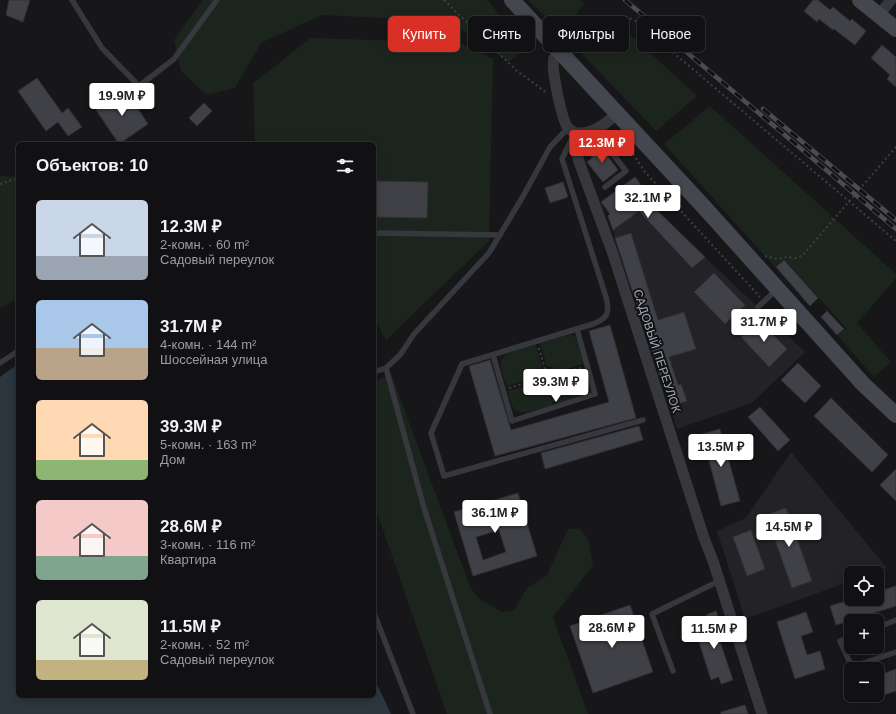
<!DOCTYPE html>
<html lang="ru">
<meta charset="utf-8">
<style>
:root{--surface:#111113;--page:#1e1f21;--text:#f1f3f6;--muted:#9c9da0;--line:#303133;--accent:#d93025}
body{margin:0;font-family:Arial,sans-serif;background:var(--page);color:var(--text);height:100vh;display:flex;flex-direction:column;font-size:15px;white-space:nowrap}
*{box-sizing:border-box;margin:0}
p{font-size:13px;color:var(--muted)}
.icon{flex:none;width:22px;height:22px;fill:none;stroke:currentColor;stroke-width:2;stroke-linecap:round;stroke-linejoin:round}
.map{position:relative;flex:1;overflow:hidden}
.drawer{position:absolute;left:16px;top:142px;width:360px;height:556px;display:flex;flex-direction:column;background:var(--surface);border-radius:6px;box-shadow:0 2px 10px #0003,0 0 0 1px var(--line)}
.drawer>*{flex:none}
.hud{position:absolute;left:388px;top:16px;width:380px;height:36px;display:flex;gap:8px}
.fabs{position:absolute;left:844px;top:566px;display:grid;gap:8px}
.fabs a{display:grid;place-items:center;width:40px;height:40px;border-radius:6px;background:var(--surface);box-shadow:0 2px 10px #0003,0 0 0 1px var(--line);font-size:20px}
.price{position:absolute;translate:-50% -34px;padding:0 9px;border-radius:4px;background:#fff;color:#222;font-size:13px;line-height:26px;filter:drop-shadow(0 1px 2px #0008)}
.price::after{content:'';position:absolute;left:50%;top:24px;width:12px;height:9px;margin-left:-6px;background:inherit;clip-path:polygon(0 0,100% 0,50% 100%)}
.price.selected{background:var(--accent);color:#fff}
ul{padding:0;list-style:none}
li{display:flex;align-items:center;gap:12px;height:100px;padding:0 20px}
li span{display:grid;place-items:center;flex:none;width:112px;height:80px;border-radius:6px;color:#555}
li>.icon{margin-inline-start:auto}
span .icon{width:48px;height:48px;fill:#fffc;stroke-width:1}
li b{font-size:17px}
h2{display:flex;justify-content:space-between;align-items:center;height:48px;padding:0 20px;font-size:17px}
.pill{padding:0 14px;border-radius:6px;background:var(--surface);box-shadow:0 2px 10px #0003,0 0 0 1px var(--line);font-size:14px;line-height:36px}
.pill.selected{background:var(--accent);color:#fff}
.map>svg:first-child{display:block}
</style>
<div class="map">
<svg width="896" height="714" viewBox="0 0 896 714">
<rect width="100%" height="100%" fill="#171719"/>
<g fill="#232226">
<polygon points="639,193 705,257 805,352 752,403 677,429 608,216"/>
<polygon points="791,452 887,568 873,573 851,573 851,581 745,619 717,531 746,518"/>
</g>
<g fill="#1c251d">
<polygon points="203,0 487,0 489,2 527,49 508,62 477,38 442,21 322,15 261,43 235,88 206,95 181,71 174,40"/>
<polygon points="528,0 580,0 585,4 560,30"/>
<polygon points="623,28 697,96 656,131 582,54"/>
<polygon points="311,38 461,43 493,59 489,241 386,340 374,318 374,144 255,144 253,83"/>
<polygon points="710,106 896,274 896,278 857,323 891,362 874,377 838,336 846,328 784,259 775,267 664,144"/>
<polygon points="0,176 18,177 18,299 0,308"/>
<polygon points="568,335 572,335 576,337 584,364 556,372 553,367 547,366 540,343"/>
<path d="M536 345 542 367C538 369 536 373 537 377L507 386C505 380 502 374 501 367 499 351 524 348 536 345Z"/>
<path d="M585 369C588 378 593 387 586 394L557 404 552 386 556 383 557 377Z"/>
<polygon points="391,374 471,589 480,599 502,612 514,611 526,589 547,575 568,529 580,529 588,539 593,565 553,617 588,714 447,714 374,504 374,382"/>
<path d="M538 383 542 387H548L553 405C544 407 522 417 514 409 511 404 509 396 508 391Z"/>
</g>
<polygon fill="#2b363e" points="18,364 18,696 374,696 374,678 391,714 0,714 0,377"/>
<g fill="#404146" stroke="#303035" fill-rule="evenodd">
<polygon points="9,0 30,0 23,22 6,15"/>
<polygon points="813,0 818,0 830,10 833,7 850,21 852,19 866,31 855,45 834,29 833,30 819,19 817,22 804,11"/>
<polygon points="882,45 896,57 896,87 887,79 890,75 871,58"/>
<polygon points="37,78 62,113 68,108 82,127 68,136 58,122 46,131 18,91"/>
<polygon points="125,89 148,124 119,144 96,110"/>
<polygon points="204,103 212,111 197,126 189,118"/>
<polygon points="600,146 618,170 603,182 587,162 592,158 590,154"/>
<polygon points="635,177 644,189 639,193 705,257 692,268 639,211 613,230 608,216 610,214 601,202"/>
<polygon points="374,181 428,182 427,218 374,217"/>
<polygon points="563,182 568,197 550,203 545,188"/>
<polygon points="631,233 658,320 684,312 696,349 669,357 678,385 681,384 687,401 673,406 666,387 664,388 615,238"/>
<polygon points="784,260 818,298 810,306 776,267"/>
<polygon points="714,273 745,305 725,324 694,292"/>
<polygon points="827,311 844,329 837,335 821,317"/>
<polygon points="759,320 787,349 769,367 741,337"/>
<polygon points="610,325 636,418 495,456 469,366 490,360 511,430 609,402 589,331"/>
<polygon points="798,363 821,386 805,403 781,380"/>
<polygon points="831,398 888,455 872,472 814,416"/>
<polygon points="760,407 790,440 778,451 748,417"/>
<polygon points="639,426 643,440 545,469 541,453"/>
<polygon points="720,429 740,501 721,506 702,434"/>
<polygon points="896,469 896,501 880,485"/>
<path d="M518 493 537 556 473 576 454 512ZM499 530 506 552 483 560 476 537Z"/>
<polygon points="786,508 812,581 792,588 766,515"/>
<polygon points="751,530 765,569 747,576 733,537"/>
<polygon points="896,586 896,606 836,625 830,606 853,599 877,599 877,592"/>
<polygon points="630,605 653,672 593,693 570,626"/>
<polygon points="716,611 721,625 715,627 733,680 721,684 719,677 711,680 695,629 709,625 706,615"/>
<polygon points="806,612 813,632 801,636 807,655 820,651 825,669 795,679 777,622"/>
<polygon points="896,669 896,691 877,697 877,676"/>
<polygon points="745,705 748,714 721,714 721,712"/>
</g>
<g fill="none" stroke-linecap="round" stroke-linejoin="round">
<g stroke="#3d3f45" stroke-width="2" stroke-dasharray="2 3" stroke-linecap="butt">
<polyline points="444,0 517,71 547,93"/>
<polyline points="567,43 570,40 613,18 624,16 636,21 896,241"/>
<polyline points="609,137 630,149 645,172 760,297"/>
<polyline points="0,184 18,178"/>
<polyline points="765,256 777,259 788,257 796,258 803,255 896,147"/>
<polyline points="539,348 545,369"/>
<circle cx="547" cy="377" r="8"/>
<polyline points="555,375 581,368"/>
<polyline points="549,385 554,401"/>
<polyline points="509,388 539,379"/>
</g>
<g stroke="#37383e" stroke-width="5.5">
<polyline points="72,0 102,48 139,86 174,59 217,0"/>
<polyline points="594,130 626,171 605,187"/>
<path d="M573 136 562 159 606 297C610 313 608 318 593 324L462 364 431 433 444 476 643 420"/>
<polyline points="374,233 500,235"/>
<polyline points="758,307 777,289"/>
<polyline points="493,355 512,421 595,394 577,329"/>
<polyline points="0,363 18,351"/>
<polyline points="386,368 424,508 490,714"/>
<polyline points="374,372 386,368 400,355 414,334 489,253 522,198 550,147 568,128"/>
<polyline points="374,613 413,714"/>
<polyline points="877,628 896,620"/>
<polyline points="851,637 840,641 852,667 896,652"/>
<polyline points="673,671 652,614 719,581"/>
</g>
<g stroke="#37383e" stroke-width="11">
<polyline points="879,15 891,0"/>
<path d="M559 50C557 53 555 56 554 58 551 68 556 82 557 92 559 101 563 122 568 128 571 131 576 133 579 133 594 134 607 123 617 113"/>
<polyline points="575,133 578,159 613,254 704,538 713,561 762,714"/>
</g>
<g stroke="#45474f" stroke-width="16">
<polyline points="512,0 704,207 863,384 896,415"/>
<polyline points="860,0 896,29"/>
</g>
<g stroke="#4a4c54" stroke-width="4.5">
<g id="rail">
<polyline points="625,0 896,229"/>
<polyline points="763,109 896,220"/>
</g>
</g>
<use href="#rail" stroke="#121214" stroke-width="3" stroke-dasharray="9" stroke-linecap="butt"/>
</g>
<g text-anchor="middle" dominant-baseline="central" stroke-width="4" stroke-linejoin="round" paint-order="stroke">
<g font-size="12" fill="#a7adba" stroke="#121214">
<text transform="translate(657 351) rotate(72)">САДОВЫЙ ПЕРЕУЛОК</text>
</g>
</g>
</svg>
<div class="fabs">
<a><svg class="icon" aria-label="locate" viewBox="0 0 24 24"><circle cx="12" cy="12" r="6"/><path d="M12 2v4M12 18v4M2 12h4M18 12h4"/></svg></a>
<a>+</a>
<a>−</a>
</div>
<b class="price" style="left:122px;top:117px">19.9M ₽</b>
<b class="price selected" style="left:602px;top:164px">12.3M ₽</b>
<b class="price" style="left:648px;top:219px">32.1M ₽</b>
<b class="price" style="left:764px;top:343px">31.7M ₽</b>
<b class="price" style="left:556px;top:403px">39.3M ₽</b>
<b class="price" style="left:721px;top:468px">13.5M ₽</b>
<b class="price" style="left:495px;top:534px">36.1M ₽</b>
<b class="price" style="left:789px;top:548px">14.5M ₽</b>
<b class="price" style="left:612px;top:649px">28.6M ₽</b>
<b class="price" style="left:714px;top:650px">11.5M ₽</b>
<div class="hud">
<a class="pill selected">Купить</a>
<a class="pill">Снять</a>
<a class="pill">Фильтры</a>
<a class="pill">Новое</a>
</div>
<section class="drawer">
<h2>Объектов: 10<svg class="icon" aria-label="filters" viewBox="0 0 24 24"><path d="M4 7h16M4 17h16"/><circle cx="9" cy="7" r="2"/><circle cx="15" cy="17" r="2"/></svg></h2>
<ul>
<li><span style="background:linear-gradient(#c9d6e8 70%,#9aa5b1 0)"><svg class="icon" aria-label="home" viewBox="0 0 24 24"><path d="M3 11l9-7 9 7M6 9v11h12V9"/></svg></span><div><b>12.3M ₽</b><p>2-комн. · 60 m²</p><p>Садовый переулок</p></div></li>
<li><span style="background:linear-gradient(#a9c7e8 60%,#b9a48a 0)"><svg class="icon" aria-label="home" viewBox="0 0 24 24"><path d="M3 11l9-7 9 7M6 9v11h12V9"/></svg></span><div><b>31.7M ₽</b><p>4-комн. · 144 m²</p><p>Шоссейная улица</p></div></li>
<li><span style="background:linear-gradient(#ffd9b3 75%,#8fb573 0)"><svg class="icon" aria-label="home" viewBox="0 0 24 24"><path d="M3 11l9-7 9 7M6 9v11h12V9"/></svg></span><div><b>39.3M ₽</b><p>5-комн. · 163 m²</p><p>Дом</p></div></li>
<li><span style="background:linear-gradient(#f6c9c9 70%,#7fa58c 0)"><svg class="icon" aria-label="home" viewBox="0 0 24 24"><path d="M3 11l9-7 9 7M6 9v11h12V9"/></svg></span><div><b>28.6M ₽</b><p>3-комн. · 116 m²</p><p>Квартира</p></div></li>
<li><span style="background:linear-gradient(#dfe7d0 75%,#c2b280 0)"><svg class="icon" aria-label="home" viewBox="0 0 24 24"><path d="M3 11l9-7 9 7M6 9v11h12V9"/></svg></span><div><b>11.5M ₽</b><p>2-комн. · 52 m²</p><p>Садовый переулок</p></div></li>
</ul>
</section>
</div>
